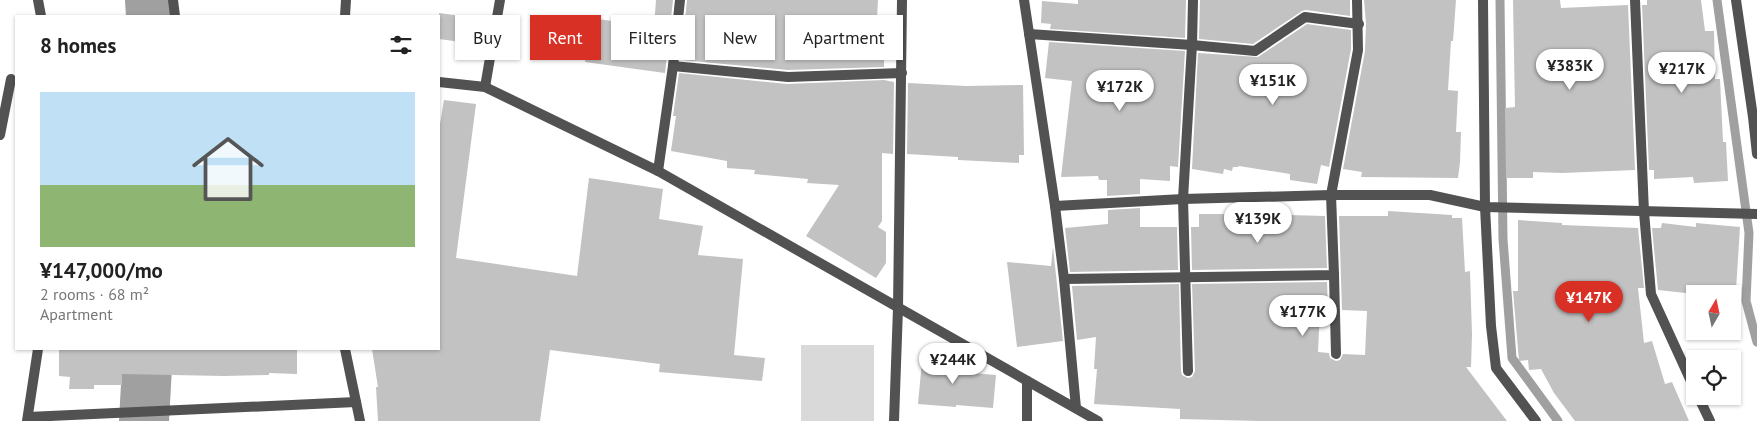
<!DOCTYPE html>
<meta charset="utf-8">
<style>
:root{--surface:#fff;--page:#f2f2f2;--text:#222;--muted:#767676;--accent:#d93025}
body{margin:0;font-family:"PT Sans",sans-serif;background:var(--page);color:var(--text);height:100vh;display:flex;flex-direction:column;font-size:19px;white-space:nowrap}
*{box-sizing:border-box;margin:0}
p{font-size:16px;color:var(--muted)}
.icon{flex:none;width:28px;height:28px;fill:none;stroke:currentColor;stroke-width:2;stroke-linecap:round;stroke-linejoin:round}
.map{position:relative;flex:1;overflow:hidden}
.side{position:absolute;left:15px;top:15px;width:425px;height:335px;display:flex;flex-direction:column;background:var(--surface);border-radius:0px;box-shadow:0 1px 4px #0004}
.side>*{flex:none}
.guide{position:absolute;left:455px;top:15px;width:475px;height:45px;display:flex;gap:10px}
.needle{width:32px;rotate:9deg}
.fabs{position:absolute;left:1686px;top:285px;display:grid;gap:10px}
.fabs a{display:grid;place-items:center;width:55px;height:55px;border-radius:0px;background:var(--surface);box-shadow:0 1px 4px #0004;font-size:25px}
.price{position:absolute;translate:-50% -42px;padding:0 11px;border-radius:18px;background:#fff;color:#222;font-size:16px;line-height:32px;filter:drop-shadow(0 1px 2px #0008)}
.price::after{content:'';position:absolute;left:50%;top:30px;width:15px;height:11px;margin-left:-8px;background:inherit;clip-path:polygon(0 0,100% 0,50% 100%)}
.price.on{background:var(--accent);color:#fff}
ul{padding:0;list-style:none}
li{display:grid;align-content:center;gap:10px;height:265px;padding:0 25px}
li span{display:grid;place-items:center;height:155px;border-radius:0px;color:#555}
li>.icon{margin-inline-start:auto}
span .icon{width:90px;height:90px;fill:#fffc;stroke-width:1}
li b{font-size:21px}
h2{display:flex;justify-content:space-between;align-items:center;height:60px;padding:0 25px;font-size:21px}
.pill{padding:0 18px;border-radius:0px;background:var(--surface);box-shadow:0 1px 4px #0004;font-size:18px;line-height:45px}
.pill.on{background:var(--accent);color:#fff}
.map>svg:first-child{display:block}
</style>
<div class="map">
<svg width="1757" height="421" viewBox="0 0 1757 421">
<rect width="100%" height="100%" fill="#fff"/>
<rect fill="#d9d9d9" x="801" y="345" width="73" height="76"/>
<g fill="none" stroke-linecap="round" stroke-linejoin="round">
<g stroke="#a0a0a0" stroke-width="9">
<polyline points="1500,0 1503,239 1512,358 1558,421"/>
<polyline points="1717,0 1749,233 1746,301 1757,342"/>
</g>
<g stroke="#a0a0a0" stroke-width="50">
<polyline points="150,0 151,16"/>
<polyline points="144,421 148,349"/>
</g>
</g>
<g fill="#c2c2c2">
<polygon points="656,0 673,0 665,73 585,62 591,18 654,27"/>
<polygon points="687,0 878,0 877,18 884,18 884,67 788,70 681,60"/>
<polygon points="1078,0 1186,0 1185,38 1050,29 1051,24 1041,23 1042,1 1078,4"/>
<polygon points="1200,0 1350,0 1350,16 1306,10 1302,11 1253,44 1199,39"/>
<polygon points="1364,0 1456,0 1453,41 1451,41 1448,90 1458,91 1456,132 1461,132 1460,162 1458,178 1361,177 1362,172 1343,169 1365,51 1366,24"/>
<polygon points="1513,0 1560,0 1561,8 1628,5 1635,170 1562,173 1533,172 1533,178 1506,178 1505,108 1515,107"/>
<polygon points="1647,0 1701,0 1705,31 1714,31 1715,79 1720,79 1723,142 1726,142 1728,181 1694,183 1693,177 1654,179 1654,170 1649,170 1642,5 1647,5"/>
<polygon points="439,13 486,19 483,45 439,39"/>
<polygon points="1307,24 1351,30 1351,49 1329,167 1321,165 1317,184 1290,180 1290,174 1239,166 1238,167 1233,167 1232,171 1224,169 1223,174 1192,169 1198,53 1258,57"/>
<polygon points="1049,42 1185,51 1178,167 1170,166 1170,181 1140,179 1140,194 1107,196 1107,180 1099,180 1098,176 1061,177 1072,81 1045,78"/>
<polygon points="679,73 787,84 884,80 894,82 893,154 882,153 882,221 878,227 886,232 886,263 876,278 806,236 839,185 807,183 808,179 754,174 755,170 727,168 727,161 671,151 676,116 673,116"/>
<polygon points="908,83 966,86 1023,85 1024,155 1019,155 1019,163 958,160 958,157 907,154"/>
<polygon points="444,100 476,104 456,258 577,276 589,178 663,189 659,219 703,226 698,255 743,259 734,355 765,358 762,381 659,372 660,364 550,350 540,421 378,421 376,387 378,387 372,349 439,349 439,130"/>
<polygon points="1140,208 1140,227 1177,227 1178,270 1070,272 1065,228 1108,224 1108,210"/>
<polygon points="1388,211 1452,215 1452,218 1462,218 1465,272 1470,271 1472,335 1471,367 1466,367 1507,421 1259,421 1180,419 1180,409 1094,404 1097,369 1094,369 1096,337 1077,340 1072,286 1179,284 1181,371 1182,375 1188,378 1192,377 1195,371 1192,284 1327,282 1328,309 1320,309 1318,352 1329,353 1330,358 1336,361 1340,360 1343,354 1365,355 1367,311 1342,310 1339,216 1388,216"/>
<polygon points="1199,214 1238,214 1238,223 1289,224 1289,215 1325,216 1327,268 1192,270 1191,227 1199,227"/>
<polygon points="1518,220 1562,223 1562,225 1638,228 1644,288 1638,288 1644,343 1652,341 1665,384 1672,382 1689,421 1575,421 1554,393 1541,369 1529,370 1528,360 1519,361 1513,291 1518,291"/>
<polygon points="1662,223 1696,227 1696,223 1740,227 1736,290 1723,288 1722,294 1695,294 1658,290 1652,228 1661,228"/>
<polygon points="1053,247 1063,341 1017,347 1007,262 1051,266"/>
<polygon points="59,349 297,349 297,374 269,373 269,375 224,376 122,374 122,385 94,385 94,389 69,389 70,377 59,376"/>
<polygon points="923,350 949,355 947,371 996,375 993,408 956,405 956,407 918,404"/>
</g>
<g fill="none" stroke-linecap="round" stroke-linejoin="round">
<g stroke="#525252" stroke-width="10">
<polyline points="38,0 41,16"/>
<polyline points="173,0 175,16"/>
<polyline points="1024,0 1055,206 1064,279 1076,408"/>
<polyline points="1357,0 1358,50 1331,195 1430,195 1485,207 1757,214"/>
<polyline points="1483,0 1485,207 1491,326 1496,368 1536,421"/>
<polyline points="1635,0 1644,212 1651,294 1695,390"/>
<polyline points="1736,0 1753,117 1757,154"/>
<polyline points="345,16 346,0"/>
<polyline points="1029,34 1192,45 1255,51 1305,17 1359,24"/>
<polyline points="673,66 788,77 902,73"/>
<polyline points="439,82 485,87 658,171 1098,421"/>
<polyline points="485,87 500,0"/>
<polyline points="0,135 11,79"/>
<polyline points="658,171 673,66 680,0"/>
<polyline points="1055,206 1183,199 1331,195 1334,275 1064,279"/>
<polyline points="1334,275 1336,354"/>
<polyline points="345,349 360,421"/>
<polyline points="1188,371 1183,199 1192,45 1193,0"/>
<polyline points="1698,396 1710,421"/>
<polyline points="28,417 356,402"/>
<polyline points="27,421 38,349"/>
<polyline points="894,421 898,308 902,0"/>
<polyline points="1027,421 1027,381"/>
</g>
</g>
</svg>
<div class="fabs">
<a><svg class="needle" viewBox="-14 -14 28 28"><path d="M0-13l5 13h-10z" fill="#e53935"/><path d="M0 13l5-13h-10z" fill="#767676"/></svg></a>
<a><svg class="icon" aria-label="locate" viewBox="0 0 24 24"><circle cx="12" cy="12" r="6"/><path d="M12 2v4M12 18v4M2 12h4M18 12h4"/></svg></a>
</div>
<b class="price" style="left:1570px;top:91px">¥383K</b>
<b class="price" style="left:1682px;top:94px">¥217K</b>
<b class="price" style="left:1273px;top:106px">¥151K</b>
<b class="price" style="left:1120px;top:112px">¥172K</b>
<b class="price" style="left:1258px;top:244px">¥139K</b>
<b class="price on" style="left:1589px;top:323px">¥147K</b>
<b class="price" style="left:1303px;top:337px">¥177K</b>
<b class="price" style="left:953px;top:385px">¥244K</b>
<div class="guide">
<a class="pill">Buy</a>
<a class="pill on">Rent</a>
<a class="pill">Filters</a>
<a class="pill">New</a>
<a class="pill">Apartment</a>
</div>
<section class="side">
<h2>8 homes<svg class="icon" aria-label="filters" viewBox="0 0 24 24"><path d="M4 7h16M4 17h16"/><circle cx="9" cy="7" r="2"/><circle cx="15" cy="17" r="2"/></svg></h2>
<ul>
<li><span style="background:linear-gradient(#bfe0f5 60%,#8fb573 0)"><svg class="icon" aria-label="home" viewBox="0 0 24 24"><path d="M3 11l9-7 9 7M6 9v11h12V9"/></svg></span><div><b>¥147,000/mo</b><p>2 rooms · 68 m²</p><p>Apartment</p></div></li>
</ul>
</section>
</div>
